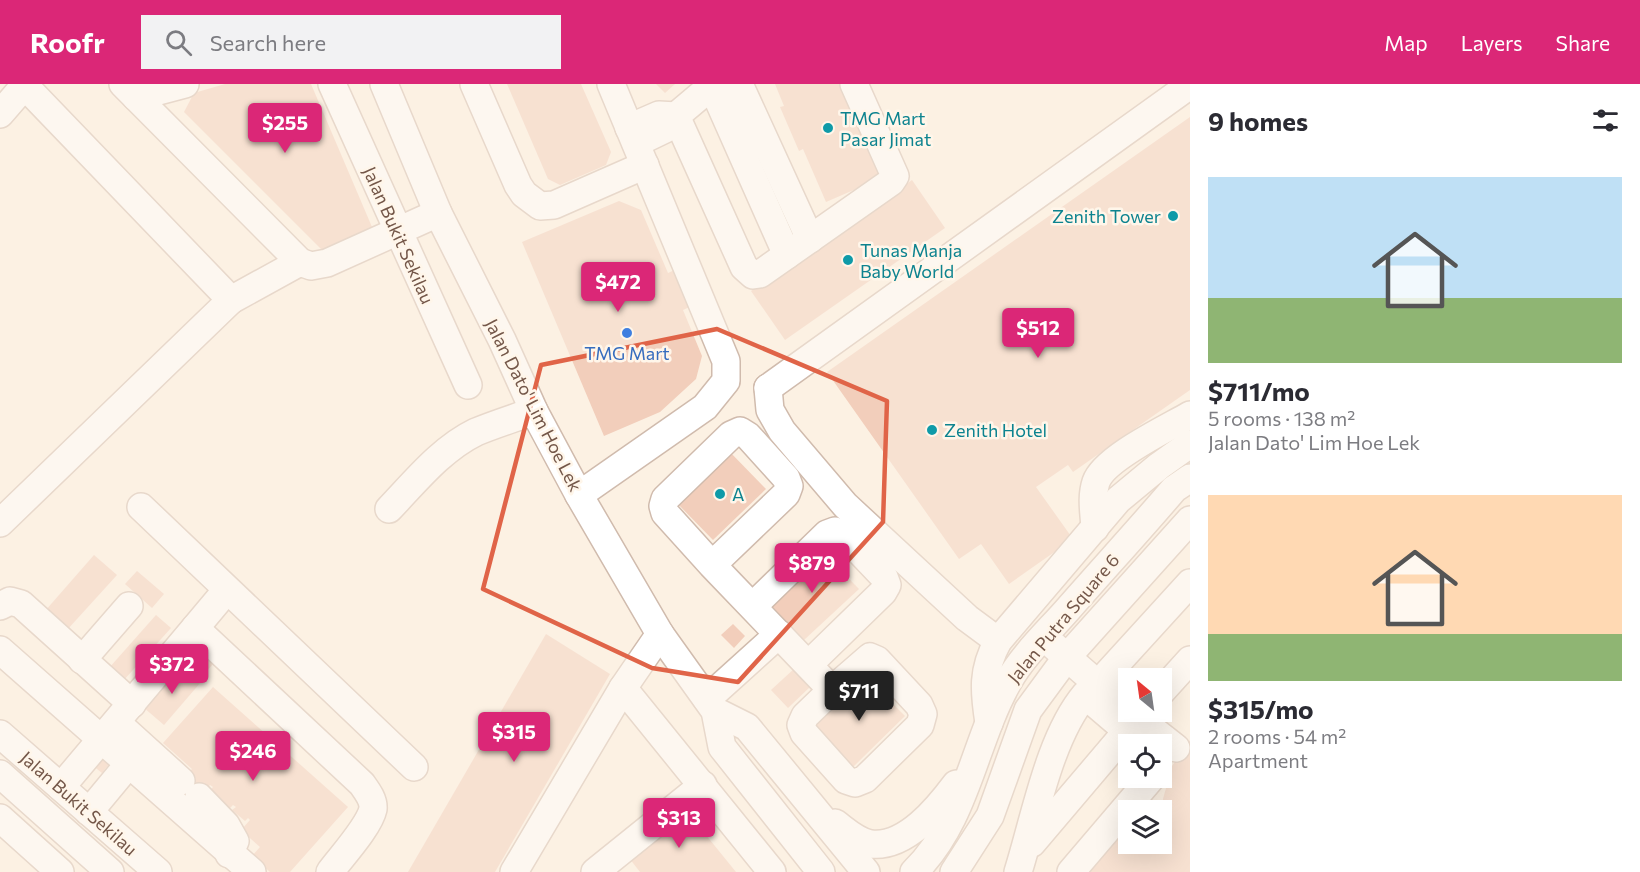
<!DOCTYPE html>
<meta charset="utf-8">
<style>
:root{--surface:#fff;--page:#f2f2f3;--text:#2b2b33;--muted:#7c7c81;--accent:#db2777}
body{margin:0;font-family:Commissioner,sans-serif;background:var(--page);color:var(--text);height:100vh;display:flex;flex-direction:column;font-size:22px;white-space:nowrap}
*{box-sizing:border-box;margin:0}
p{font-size:20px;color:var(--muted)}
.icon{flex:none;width:33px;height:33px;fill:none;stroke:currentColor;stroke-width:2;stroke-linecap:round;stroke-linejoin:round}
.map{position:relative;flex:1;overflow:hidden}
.details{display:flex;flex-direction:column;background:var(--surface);width:450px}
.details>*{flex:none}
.needle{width:39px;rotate:331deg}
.controls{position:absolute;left:1118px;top:584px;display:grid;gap:12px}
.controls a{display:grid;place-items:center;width:54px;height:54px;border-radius:0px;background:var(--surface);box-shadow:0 6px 24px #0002;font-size:30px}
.price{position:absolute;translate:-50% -51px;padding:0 14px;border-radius:6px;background:var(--accent);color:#fff;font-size:20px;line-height:39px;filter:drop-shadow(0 2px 3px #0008)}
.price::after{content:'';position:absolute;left:50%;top:36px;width:18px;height:14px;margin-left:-9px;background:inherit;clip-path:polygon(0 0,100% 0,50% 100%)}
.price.current{background:#222;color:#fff}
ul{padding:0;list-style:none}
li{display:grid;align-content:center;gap:12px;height:318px;padding:0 18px}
li span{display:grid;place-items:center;height:186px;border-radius:0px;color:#555}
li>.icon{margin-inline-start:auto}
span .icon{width:108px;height:108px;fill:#fffc;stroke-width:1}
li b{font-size:26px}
h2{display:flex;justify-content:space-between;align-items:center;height:72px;padding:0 18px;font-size:26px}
header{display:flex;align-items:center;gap:36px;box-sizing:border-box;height:84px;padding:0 30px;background:var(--accent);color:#fff}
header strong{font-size:28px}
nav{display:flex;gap:33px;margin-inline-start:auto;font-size:21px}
.search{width:420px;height:54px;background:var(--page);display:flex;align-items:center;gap:15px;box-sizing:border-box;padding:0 21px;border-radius:0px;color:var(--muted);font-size:22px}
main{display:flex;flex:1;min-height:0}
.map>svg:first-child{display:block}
</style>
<header>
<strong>Roofr</strong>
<div class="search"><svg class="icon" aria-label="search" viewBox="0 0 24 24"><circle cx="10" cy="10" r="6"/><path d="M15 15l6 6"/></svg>Search here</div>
<nav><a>Map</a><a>Layers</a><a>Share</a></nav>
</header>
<main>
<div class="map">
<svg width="1190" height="788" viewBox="0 0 1190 788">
<rect width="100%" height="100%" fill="#fcf1e3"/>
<g fill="#f2cebb">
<polygon points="225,0 311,0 372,143 322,166 184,28 194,9"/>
<polygon points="507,0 581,0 611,68 606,81 560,101 548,95"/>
<polygon points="656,0 675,0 665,9"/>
<polygon points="775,0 848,0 886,92 826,118 803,65 799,67 780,23 784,22"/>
<polygon points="1190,33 1190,306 1073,388 1068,381 1036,403 1073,455 1009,500 981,460 959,475 827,288"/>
<polygon points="912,96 945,144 785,256 751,207"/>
<polygon points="619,117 641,126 668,189 679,184 694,221 683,226 702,272 696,295 660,328 604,352 522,158"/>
<polygon points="727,365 766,405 713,456 674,416"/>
<polygon points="820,465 859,505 804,556 766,516"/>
<polygon points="94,471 117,491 67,546 45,527"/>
<polygon points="137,487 164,510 152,524 125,500"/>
<polygon points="156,531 171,544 123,597 109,584"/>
<polygon points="733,540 745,552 734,564 721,551"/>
<polygon points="546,550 610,590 495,788 408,788"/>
<polygon points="204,570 214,579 203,591 193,582"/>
<polygon points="181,580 201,598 164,641 143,623"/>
<polygon points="795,584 811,602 788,624 771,606"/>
<polygon points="866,593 905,632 852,684 813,644"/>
<polygon points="213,603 348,723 290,788 270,788 252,772 260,763 241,746 250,736 248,734 245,737 232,726 236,723 233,721 226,728 206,711 213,703 210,701 191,722 173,706 192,685 163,659"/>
<polygon points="1190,656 1190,788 1082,788 1081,783 1104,771 1119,750 1128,745 1128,759 1161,759 1160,726 1172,682"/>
<polygon points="101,671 110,679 102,689 92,681"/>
<polygon points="684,724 736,788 640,788 626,770"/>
</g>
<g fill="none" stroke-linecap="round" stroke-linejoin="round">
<g stroke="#d0bbad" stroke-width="30">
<g id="minor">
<polyline points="123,0 300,178 311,182 327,179 438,129"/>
<polyline points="332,0 468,301"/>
<polyline points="384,0 438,129 502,256 534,327 579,411 660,550 715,627 722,663 821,788"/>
<polyline points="474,0 518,101 524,110 540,122 554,121 645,81"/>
<polyline points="714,0 676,32 744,183 753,191 760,190 891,98 895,92 854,0"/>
<polyline points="739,0 810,155"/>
<polyline points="712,2 787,171"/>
<polyline points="26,3 231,216 300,178"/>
<polyline points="136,13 185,0"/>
<polyline points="0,30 26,0"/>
<polyline points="629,44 659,31 676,32 665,45 636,59"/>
<polyline points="768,304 1190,1"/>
<polyline points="768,304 770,326 782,347 845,421 967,534 998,557"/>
<polyline points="579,411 705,323 726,297 726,277 611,0"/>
<polyline points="141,423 414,683"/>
<path d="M389 425C415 398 441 365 476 348 495 340 515 334 534 327"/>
<polyline points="0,439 231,216"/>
<path d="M1095 444C1094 428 1091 413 1096 398 1104 374 1168 344 1190 331"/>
<polyline points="712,481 665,429 663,422 665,415 731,351 740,347 748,352 786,394 789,402 786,410 712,481 832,606 805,632 801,641 804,649 846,696 855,699 865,695 920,641 923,630 919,621 877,576 870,573 832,606"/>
<polyline points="0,522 10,517 21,520 132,620"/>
<polyline points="753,522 827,450 835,447 844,451 884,493 887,501 883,508 809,580"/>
<polyline points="195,544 226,507"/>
<polyline points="1054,562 1116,616"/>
<polyline points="0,566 252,788"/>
<polyline points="82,576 129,522"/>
<polyline points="623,604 772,788"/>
<polyline points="1128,606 1108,589 1190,499"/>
<polyline points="1161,608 1190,576"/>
<polyline points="707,615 779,550"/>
<polyline points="715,627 747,643 866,788"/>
<polyline points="1129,627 1176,664"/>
<polyline points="117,639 181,697"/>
<path d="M989 639C984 607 982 586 998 557L1118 416 1159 382 1190 360"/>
<polyline points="0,650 158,788"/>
<polyline points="0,690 110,788"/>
<path d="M61 703 195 544 362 700C367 707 374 716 373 725 369 743 341 773 330 788"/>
<polyline points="199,713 226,741 235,757 229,770"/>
<polyline points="89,728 128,681"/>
<polyline points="0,734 60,788"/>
<path d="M835 739C846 747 857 758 871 760 906 764 938 724 956 700"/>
<polyline points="1032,759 1144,627"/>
<polyline points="514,788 623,604 660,550"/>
<polyline points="595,788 703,701"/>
<path d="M914 788C967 736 973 660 1008 598 1023 571 1049 547 1069 524 1104 484 1140 445 1174 405L1190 394"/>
<polyline points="954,788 990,732 1028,626 1067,573 1190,436"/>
<path d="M1018 788C1035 734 1049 654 1085 611L1126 646"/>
<polyline points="1071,788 1152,693"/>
</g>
</g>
<use href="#minor" stroke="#fff" stroke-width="27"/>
</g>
<path d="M0 0H1190V788H0ZM717 245 887 317 883 438 738 598 652 584 483 505 541 281Z" fill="#fcf1e3" fill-opacity=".55" fill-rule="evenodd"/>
<path fill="none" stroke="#e06448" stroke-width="4.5" stroke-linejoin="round" d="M717 245 887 317 883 438 738 598 652 584 483 505 541 281Z"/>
<g fill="#0f9aa8" stroke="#fff6ea" stroke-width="2">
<circle cx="828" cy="44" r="6"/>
<circle cx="1173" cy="132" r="6"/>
<circle cx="848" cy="176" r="6"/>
<circle cx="932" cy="346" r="6"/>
<circle cx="720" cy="410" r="6"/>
</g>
<circle fill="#3f7fe0" stroke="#fff6ea" stroke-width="2" cx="627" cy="249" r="6"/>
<g text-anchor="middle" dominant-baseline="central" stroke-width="5" stroke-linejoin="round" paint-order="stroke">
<g font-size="18" fill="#0d838f" stroke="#fff6ea" text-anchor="start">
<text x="840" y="34">TMG Mart<tspan x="840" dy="21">Pasar Jimat</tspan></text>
<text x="1161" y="132" text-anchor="end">Zenith Tower</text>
<text x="860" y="166">Tunas Manja<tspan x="860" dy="21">Baby World</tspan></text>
<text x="944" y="346">Zenith Hotel</text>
<text x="732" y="410">A</text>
</g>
<g font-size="18" fill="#745749" stroke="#fff6ea">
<text transform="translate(399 151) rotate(66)">Jalan Bukit Sekilau</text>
<text transform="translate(534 321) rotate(63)">Jalan Dato' Lim Hoe Lek</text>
<text transform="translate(1063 534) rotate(-50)">Jalan Putra Square 6</text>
<text transform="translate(79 719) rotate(41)">Jalan Bukit Sekilau</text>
</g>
<g font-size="18" fill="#366cbe" stroke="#fff6ea">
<text x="627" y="269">TMG Mart</text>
</g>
</g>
</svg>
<div class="controls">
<a><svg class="needle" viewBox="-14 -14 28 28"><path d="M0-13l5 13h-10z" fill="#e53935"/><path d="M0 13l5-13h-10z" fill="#7c7c81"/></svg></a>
<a><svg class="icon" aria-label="locate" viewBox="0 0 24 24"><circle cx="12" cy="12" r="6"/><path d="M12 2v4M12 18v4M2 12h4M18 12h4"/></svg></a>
<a><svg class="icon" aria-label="layers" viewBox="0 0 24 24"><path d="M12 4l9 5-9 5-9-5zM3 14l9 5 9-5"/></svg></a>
</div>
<b class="price" style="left:285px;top:70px">$255</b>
<b class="price" style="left:618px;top:229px">$472</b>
<b class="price" style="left:1038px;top:275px">$512</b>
<b class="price" style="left:812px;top:510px">$879</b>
<b class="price" style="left:172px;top:611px">$372</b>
<b class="price current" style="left:859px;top:638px">$711</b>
<b class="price" style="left:514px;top:679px">$315</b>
<b class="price" style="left:253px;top:698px">$246</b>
<b class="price" style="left:679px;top:765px">$313</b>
</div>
<section class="details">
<h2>9 homes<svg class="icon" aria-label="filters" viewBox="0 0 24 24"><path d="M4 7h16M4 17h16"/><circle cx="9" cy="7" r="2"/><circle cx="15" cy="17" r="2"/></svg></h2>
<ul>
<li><span style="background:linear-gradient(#bfe0f5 65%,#8fb573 0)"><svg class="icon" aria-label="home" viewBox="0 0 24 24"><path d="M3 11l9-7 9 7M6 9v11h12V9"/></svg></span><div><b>$711/mo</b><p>5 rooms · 138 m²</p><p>Jalan Dato' Lim Hoe Lek</p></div></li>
<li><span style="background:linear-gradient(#ffd9b3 75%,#8fb573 0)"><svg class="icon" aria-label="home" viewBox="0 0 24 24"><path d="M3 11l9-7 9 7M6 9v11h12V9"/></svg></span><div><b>$315/mo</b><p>2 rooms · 54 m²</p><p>Apartment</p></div></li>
</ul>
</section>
</main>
